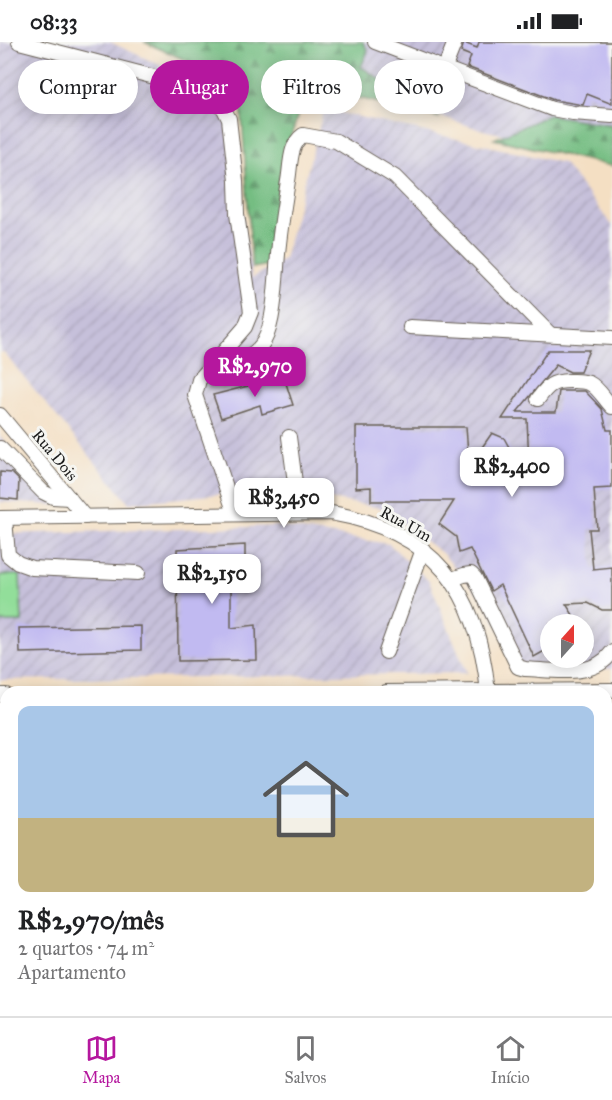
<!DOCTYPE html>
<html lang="pt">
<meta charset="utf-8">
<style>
:root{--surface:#fff;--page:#f2f2f2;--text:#202124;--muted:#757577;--line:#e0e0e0;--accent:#b5179e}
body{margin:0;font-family:"IM FELL Great Primer",serif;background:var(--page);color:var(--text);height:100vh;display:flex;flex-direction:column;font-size:22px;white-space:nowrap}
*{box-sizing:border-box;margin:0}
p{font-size:20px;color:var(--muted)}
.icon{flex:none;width:33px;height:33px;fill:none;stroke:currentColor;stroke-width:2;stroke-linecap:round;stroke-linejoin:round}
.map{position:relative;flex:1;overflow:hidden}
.details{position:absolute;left:0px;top:644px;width:612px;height:332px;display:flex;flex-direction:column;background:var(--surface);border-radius:18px 18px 0 0;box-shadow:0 3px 15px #0003}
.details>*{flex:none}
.guide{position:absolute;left:18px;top:18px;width:576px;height:54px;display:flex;gap:12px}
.needle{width:39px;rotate:21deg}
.tools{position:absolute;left:540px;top:572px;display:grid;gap:12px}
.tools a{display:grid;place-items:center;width:54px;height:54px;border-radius:50%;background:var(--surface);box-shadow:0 3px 15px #0003;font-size:30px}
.price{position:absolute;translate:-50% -51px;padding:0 14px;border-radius:12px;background:#fff;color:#222;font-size:20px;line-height:39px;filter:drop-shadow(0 2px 3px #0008)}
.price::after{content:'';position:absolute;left:50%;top:36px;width:18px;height:14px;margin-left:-9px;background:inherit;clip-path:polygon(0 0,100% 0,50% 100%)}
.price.current{background:var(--accent);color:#fff}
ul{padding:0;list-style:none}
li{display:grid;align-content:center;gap:12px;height:318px;padding:0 18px}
li span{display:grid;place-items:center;height:186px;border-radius:12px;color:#555}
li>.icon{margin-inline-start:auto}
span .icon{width:108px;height:108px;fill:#fffc;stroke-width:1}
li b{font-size:26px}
.tag{padding:0 21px;border-radius:27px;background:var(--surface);box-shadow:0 3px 15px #0003;font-size:21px;line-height:54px}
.tag.current{background:var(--accent);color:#fff}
.status{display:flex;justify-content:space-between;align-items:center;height:42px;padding:0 30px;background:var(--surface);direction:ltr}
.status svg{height:16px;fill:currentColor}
.tab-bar{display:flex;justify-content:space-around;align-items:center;height:84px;border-top:2px solid var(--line);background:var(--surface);font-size:16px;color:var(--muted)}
.tab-bar a{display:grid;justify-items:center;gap:3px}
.tab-bar .current{color:var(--accent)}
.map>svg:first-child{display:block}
</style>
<div class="status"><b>08:33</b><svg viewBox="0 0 49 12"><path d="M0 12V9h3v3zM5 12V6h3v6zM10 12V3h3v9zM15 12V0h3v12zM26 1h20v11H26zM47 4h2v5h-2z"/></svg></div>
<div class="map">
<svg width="612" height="974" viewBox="0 0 612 974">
<defs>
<pattern id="industrial-furrows" width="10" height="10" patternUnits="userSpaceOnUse" patternTransform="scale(1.5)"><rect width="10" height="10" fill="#c6c0da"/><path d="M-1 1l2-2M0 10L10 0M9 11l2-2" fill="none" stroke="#aaa4ba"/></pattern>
<pattern id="forest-firs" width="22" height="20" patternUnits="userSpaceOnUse" patternTransform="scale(1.5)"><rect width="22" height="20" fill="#75bd82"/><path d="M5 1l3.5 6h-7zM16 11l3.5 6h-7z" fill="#5f996a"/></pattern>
</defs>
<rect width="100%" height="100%" fill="#f6f6f2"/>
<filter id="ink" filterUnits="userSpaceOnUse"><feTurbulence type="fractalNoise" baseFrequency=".0167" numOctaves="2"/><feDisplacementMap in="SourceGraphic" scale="12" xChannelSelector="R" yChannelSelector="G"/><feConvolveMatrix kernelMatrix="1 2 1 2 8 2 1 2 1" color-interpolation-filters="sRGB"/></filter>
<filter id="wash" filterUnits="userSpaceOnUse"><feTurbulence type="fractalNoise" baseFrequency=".008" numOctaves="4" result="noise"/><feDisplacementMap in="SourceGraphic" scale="24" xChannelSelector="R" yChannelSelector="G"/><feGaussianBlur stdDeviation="1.35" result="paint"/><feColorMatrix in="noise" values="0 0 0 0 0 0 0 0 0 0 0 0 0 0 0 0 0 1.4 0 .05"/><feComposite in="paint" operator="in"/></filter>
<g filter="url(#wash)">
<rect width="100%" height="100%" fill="#f4dfc3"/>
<g fill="url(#industrial-furrows)" fill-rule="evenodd">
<path d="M0 0H110L197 40 236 67 244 182 252 236 284 217 324 67 563 121 612 183V627L519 623 485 560 442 511 381 466 272 447 129 461 4 311 0 310ZM550 582H584V615H550Z"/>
<polygon points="357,0 612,0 612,116 478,87 365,48"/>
<polygon points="0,394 57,463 0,460"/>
<polygon points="278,484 389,502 429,539 467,631 0,638 0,492"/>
<rect x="606" y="685" width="6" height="283"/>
<polygon points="6,909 6,969 421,969 444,974 0,974 0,915"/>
</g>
<g fill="url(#forest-firs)" stroke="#486c4f" stroke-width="1.5">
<polygon points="144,0 363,0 368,9 361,25 440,76 307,43 280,131 269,223 252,226 241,59 188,19"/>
<polygon points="549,73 612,83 612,124 494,97"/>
<polygon points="606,891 612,893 612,974 526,974 507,969 606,969"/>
</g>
<polygon fill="#92de9a" stroke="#577d5b" stroke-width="1.5" points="0,533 20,533 22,580 0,580"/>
<g id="blocks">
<g fill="#c1baf1">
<polygon points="479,0 612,0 612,62 587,52 583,63 554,58 467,25 471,14 461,10 464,1 477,6"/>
<polygon points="548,308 589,308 580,330 570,330 556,323 517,370 556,370 559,349 585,349 602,367 607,388 612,388 612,446 594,447 597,487 589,487 593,527 612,525 612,568 602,568 588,561 566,562 579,582 550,582 550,606 534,615 500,543 491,549 470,507 459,511 456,495 439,482 454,459 371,459 371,445 356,446 356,385 466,385 469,424 492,391 504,396 530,444 527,377 502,377"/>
<polygon points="283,332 293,363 262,372 260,363 221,376 213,353 260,341"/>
<polygon points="0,430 12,431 19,438 18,458 0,456"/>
<polygon points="245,503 245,516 252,516 253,540 231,539 231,586 256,583 257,618 178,619 177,507"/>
<polygon points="141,584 141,608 20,611 19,586"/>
<polygon points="584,590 594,607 584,611"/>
</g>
</g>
</g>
<g filter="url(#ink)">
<use href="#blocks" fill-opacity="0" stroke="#686056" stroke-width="1.5"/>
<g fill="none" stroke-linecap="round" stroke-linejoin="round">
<g stroke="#686056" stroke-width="16">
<g id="minor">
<polyline points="19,0 174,40 214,58 224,67 229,77 236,139 237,172 251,270 245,285 199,338 195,353 235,472"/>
<polyline points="375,0 552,67 573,71 612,74"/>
<polyline points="445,25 455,0"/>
<polyline points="410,285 612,296"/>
<path d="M213 324C230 326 255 315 264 299 275 280 276 235 278 212 280 188 284 164 288 139 291 123 289 103 303 93L336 99 395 135 550 292"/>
<path d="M538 357C541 353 546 346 551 343 558 338 581 338 589 341 598 345 605 358 612 365"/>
<polyline points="0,373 85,475"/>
<polyline points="289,395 299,471"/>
<polyline points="0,406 43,450 53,455 69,456"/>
<path d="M0 476 331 471C434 489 478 548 488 650"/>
<polyline points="5,476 8,513 18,521 32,526 138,531"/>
<path d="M452 537 464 533 471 532 475 536 518 625 525 627C553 628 594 637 612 610"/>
<polyline points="386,610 423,507"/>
<polyline points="386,650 612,648"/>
<polyline points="0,653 6,653"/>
<polyline points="606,673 612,673"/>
<polyline points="0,681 6,681"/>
<polyline points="0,938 6,932"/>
<polyline points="341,969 351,974"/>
<polyline points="473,969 495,974"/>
<polyline points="174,974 175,969"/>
</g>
</g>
<use href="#minor" stroke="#fff" stroke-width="14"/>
</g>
</g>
<g text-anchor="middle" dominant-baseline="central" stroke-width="6" stroke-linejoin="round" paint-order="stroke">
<g font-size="16" fill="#1c1c1c" stroke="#f6f6f2">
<text transform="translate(55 413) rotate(50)">Rua Dois</text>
<text transform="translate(406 482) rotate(29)">Rua Um</text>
</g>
</g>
</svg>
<div class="tools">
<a><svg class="needle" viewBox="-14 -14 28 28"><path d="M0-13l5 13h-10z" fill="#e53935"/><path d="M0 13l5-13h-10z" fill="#757577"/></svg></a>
</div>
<b class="price current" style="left:255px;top:356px">R$2,970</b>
<b class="price" style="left:512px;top:456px">R$2,400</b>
<b class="price" style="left:284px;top:487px">R$3,450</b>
<b class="price" style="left:212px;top:563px">R$2,150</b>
<div class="guide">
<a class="tag">Comprar</a>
<a class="tag current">Alugar</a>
<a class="tag">Filtros</a>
<a class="tag">Novo</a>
</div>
<section class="details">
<ul>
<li><span style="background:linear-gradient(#a9c7e8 60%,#c2b280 0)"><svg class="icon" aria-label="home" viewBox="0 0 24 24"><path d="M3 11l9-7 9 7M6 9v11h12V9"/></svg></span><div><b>R$2,970/mês</b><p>2 quartos · 74 m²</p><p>Apartamento</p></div></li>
</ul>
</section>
</div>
<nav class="tab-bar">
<a class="current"><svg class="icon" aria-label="map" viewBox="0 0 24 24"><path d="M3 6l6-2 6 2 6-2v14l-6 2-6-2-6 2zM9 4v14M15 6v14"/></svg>Mapa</a>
<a><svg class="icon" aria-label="saved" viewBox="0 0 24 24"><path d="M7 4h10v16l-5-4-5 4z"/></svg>Salvos</a>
<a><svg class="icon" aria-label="home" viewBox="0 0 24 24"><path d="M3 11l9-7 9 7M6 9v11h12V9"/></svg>Início</a>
</nav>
